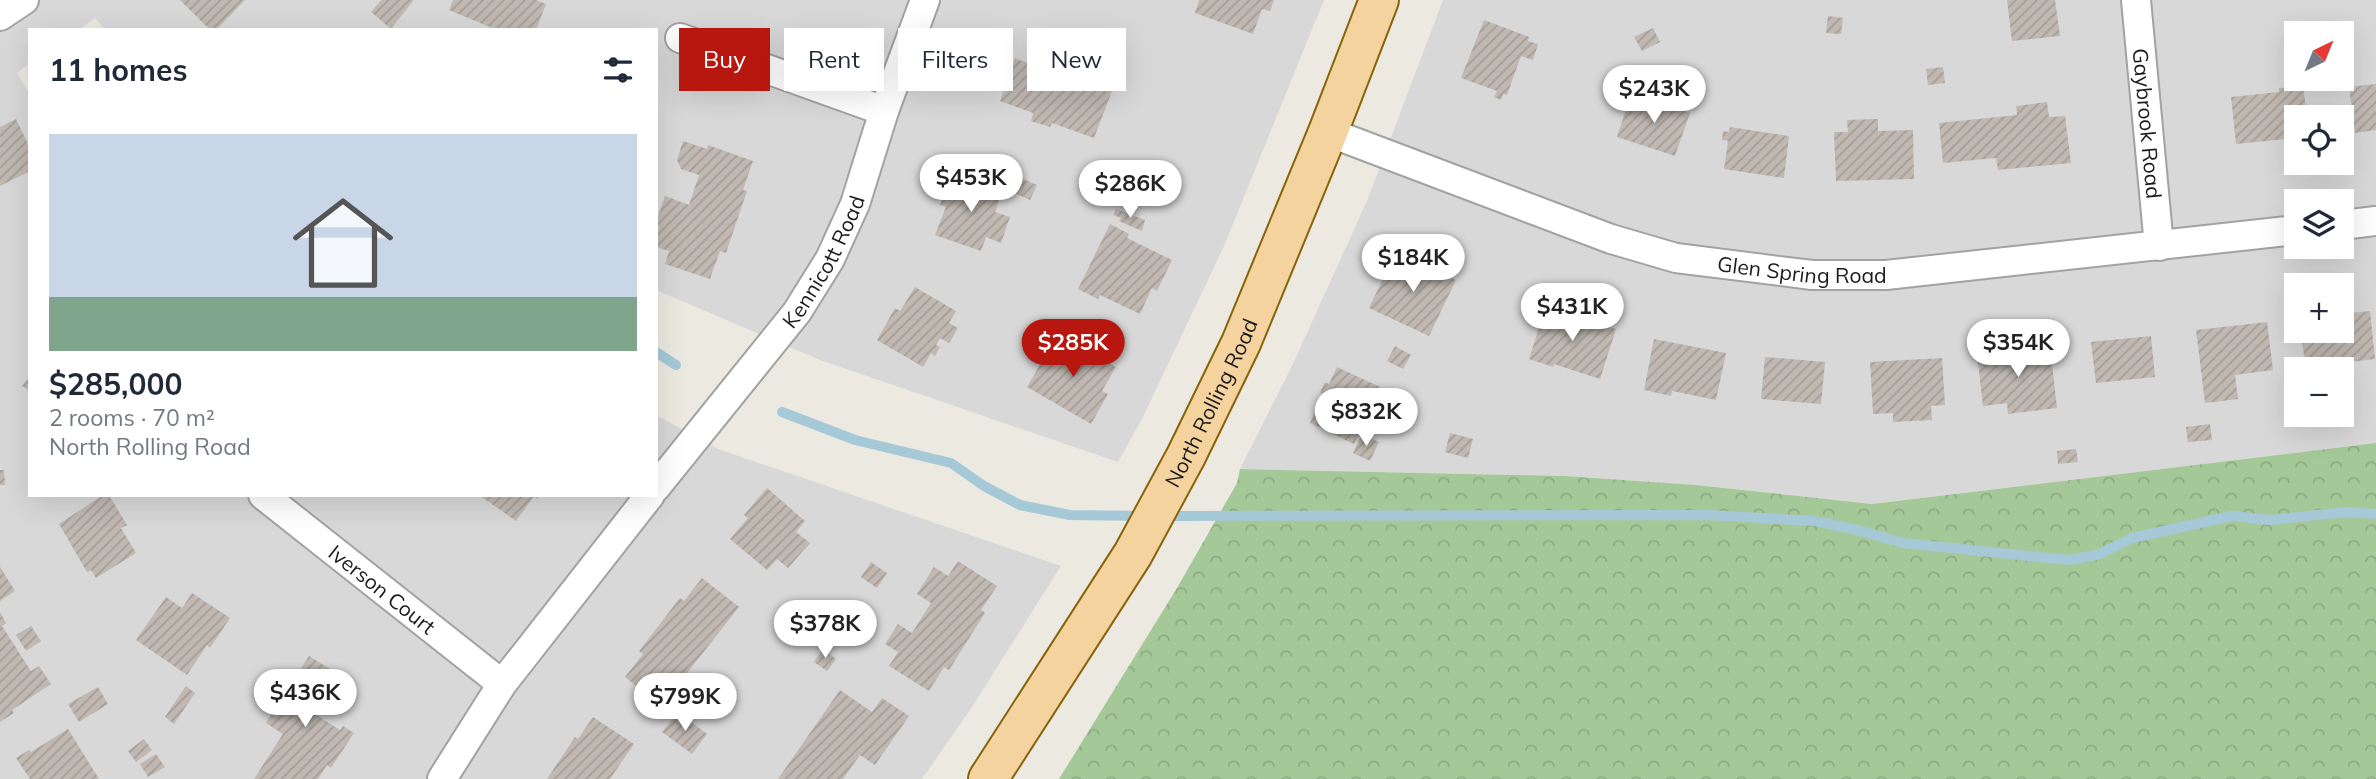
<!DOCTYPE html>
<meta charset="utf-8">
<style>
:root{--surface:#fff;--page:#f2f2f3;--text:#1f2937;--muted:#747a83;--accent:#b7170f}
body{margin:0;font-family:Mulish,sans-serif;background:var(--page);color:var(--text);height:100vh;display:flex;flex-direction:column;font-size:26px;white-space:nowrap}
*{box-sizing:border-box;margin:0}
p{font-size:23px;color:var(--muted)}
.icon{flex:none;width:38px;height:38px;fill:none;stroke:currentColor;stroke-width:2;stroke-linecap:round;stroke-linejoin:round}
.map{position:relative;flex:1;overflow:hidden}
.details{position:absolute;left:28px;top:28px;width:630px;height:469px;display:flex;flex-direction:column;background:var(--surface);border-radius:0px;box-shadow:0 7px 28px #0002}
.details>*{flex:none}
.guide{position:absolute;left:679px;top:28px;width:665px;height:63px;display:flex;gap:14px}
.needle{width:46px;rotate:43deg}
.fabs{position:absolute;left:2284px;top:21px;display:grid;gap:14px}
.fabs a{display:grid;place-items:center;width:70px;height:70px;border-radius:0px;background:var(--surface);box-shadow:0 7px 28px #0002;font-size:35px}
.price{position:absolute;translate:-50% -60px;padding:0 16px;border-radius:24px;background:#fff;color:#222;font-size:23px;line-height:46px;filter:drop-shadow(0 2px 4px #0008)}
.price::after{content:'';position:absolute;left:50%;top:42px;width:21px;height:16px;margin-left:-10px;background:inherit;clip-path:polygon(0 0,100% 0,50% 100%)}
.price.active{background:var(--accent);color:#fff}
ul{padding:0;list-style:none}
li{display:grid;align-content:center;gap:14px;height:371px;padding:0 21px}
li span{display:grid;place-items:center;height:217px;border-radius:0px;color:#555}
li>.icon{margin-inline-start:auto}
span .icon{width:126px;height:126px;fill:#fffc;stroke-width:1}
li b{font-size:30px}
h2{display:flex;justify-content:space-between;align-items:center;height:84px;padding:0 21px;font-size:30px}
.pill{padding:0 24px;border-radius:0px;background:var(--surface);box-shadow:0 7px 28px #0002;font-size:24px;line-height:63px}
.pill.active{background:var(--accent);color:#fff}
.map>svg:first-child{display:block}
</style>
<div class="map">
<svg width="2376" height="779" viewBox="0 0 2376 779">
<defs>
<pattern id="forest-crowns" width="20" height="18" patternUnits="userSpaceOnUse" patternTransform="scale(1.75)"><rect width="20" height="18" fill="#a5c899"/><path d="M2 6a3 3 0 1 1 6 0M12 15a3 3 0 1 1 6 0" fill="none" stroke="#8dab83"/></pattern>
<pattern id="building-hatch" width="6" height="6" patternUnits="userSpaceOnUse" patternTransform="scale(1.75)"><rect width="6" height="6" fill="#c0b8b1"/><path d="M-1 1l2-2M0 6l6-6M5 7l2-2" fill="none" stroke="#a49e98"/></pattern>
</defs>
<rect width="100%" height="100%" fill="#ece9e1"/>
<g fill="#d9d8d8" fill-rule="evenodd">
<polygon points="0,0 1324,0 1224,246 1142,419 1118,462 820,360 656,290 656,30 105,30 95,18 78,30 30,30 30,63 17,73 30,95 30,495 656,495 656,415 718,449 1061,566 972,707 922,779 0,779"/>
<path d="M1443 0H2376V443L1872 504 1696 485 1565 476 1240 469 1292 366 1367 201ZM2296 33H2342V79H2296ZM2296 117H2342V163H2296ZM2296 201H2342V247H2296ZM2296 285H2342V331H2296ZM2296 369H2342V415H2296Z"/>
</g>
<polygon fill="url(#forest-crowns)" points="2376,443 2376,779 1059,779 1177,588 1237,483 1240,469 1565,476 1696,485 1872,504"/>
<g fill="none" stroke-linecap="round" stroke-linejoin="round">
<g stroke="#a5c9d7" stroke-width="10">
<polyline points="656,352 676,365"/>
<polyline points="782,412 855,440 951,463 984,486 1020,505 1070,515 1146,516"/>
<polyline points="1162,516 1707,515 1816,521 1861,531 1903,543 2069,560 2100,554 2132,538 2232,516 2270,520 2346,512 2376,514"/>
</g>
</g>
<g fill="url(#building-hatch)">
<polygon points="180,0 245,0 216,30 210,30"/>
<polygon points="381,0 412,0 413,1 391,29 371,12"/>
<polygon points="453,0 536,0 546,4 536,30 497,30 449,10"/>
<polygon points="1199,0 1274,0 1270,11 1262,9 1253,34 1195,13"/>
<polygon points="2007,0 2055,0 2060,36 2012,41"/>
<polygon points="1828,16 1843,18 1841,34 1826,33"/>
<polygon points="1484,20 1529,37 1528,41 1538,44 1533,60 1521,56 1507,95 1503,94 1501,100 1494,97 1497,91 1461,78"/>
<polygon points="1653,28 1660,42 1642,51 1634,37"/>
<polygon points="1052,46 1094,61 1087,82 1112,91 1094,138 1052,123 1050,127 1031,121 1033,113 1000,101 1015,58 1043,69"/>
<polygon points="1943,67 1945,83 1928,85 1926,69"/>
<polygon points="2376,84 2376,130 2355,133 2349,87"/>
<polygon points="2303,85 2307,117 2296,117 2296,138 2236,144 2231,97 2279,92 2279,88"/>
<polygon points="1630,97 1646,102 1647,98 1690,113 1675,156 1617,137"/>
<polygon points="2047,102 2049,117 2065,116 2071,163 1998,170 1996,158 1943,163 1939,123 2017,115 2016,106"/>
<polygon points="16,119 30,148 30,171 0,186 0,127"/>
<polygon points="1878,119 1878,131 1913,130 1914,179 1836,181 1834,132 1848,132 1847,120"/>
<polygon points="1730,127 1789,136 1784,178 1724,169 1728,141 1722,140 1723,131 1729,132"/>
<polygon points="683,141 707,149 708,145 753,161 743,190 747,191 726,253 720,251 710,279 665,264 669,251 656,247 656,222 665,196 689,205 699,175 681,169 677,160"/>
<polygon points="951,174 1002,192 995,212 1010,217 1001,243 986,237 981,251 935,235 946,207 940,205"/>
<polygon points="1016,176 1037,185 1030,200 1010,191"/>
<polygon points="1116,209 1145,220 1142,231 1119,221 1121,218 1113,215"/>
<polygon points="1110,224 1129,234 1127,238 1172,260 1157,291 1152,288 1140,314 1100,295 1098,299 1078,289"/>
<polygon points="1396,252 1456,280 1429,336 1369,308"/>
<polygon points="915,287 956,311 949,323 958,328 949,343 940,338 936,345 940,347 935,356 931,353 923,367 877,340 895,308 900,311"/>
<polygon points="1546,306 1616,329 1600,379 1554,364 1553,367 1529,359"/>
<polygon points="2370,311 2375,359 2311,367 2311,360 2305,361 2302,342 2310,341 2309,331 2342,331 2342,314"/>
<polygon points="2267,322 2273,370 2235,375 2238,399 2205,403 2196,330"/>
<polygon points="1057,335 1116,367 1102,391 1108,394 1091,424 1027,387"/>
<polygon points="2151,336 2155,377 2096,383 2091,342"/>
<polygon points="1654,339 1726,353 1716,400 1672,391 1671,396 1644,390"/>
<polygon points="1395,346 1411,355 1403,369 1387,361"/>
<polygon points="2050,346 2057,408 2008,414 2007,403 1983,406 1977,354"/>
<polygon points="1765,357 1825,362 1821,404 1761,399"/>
<polygon points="1942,358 1945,405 1931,406 1932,420 1893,422 1893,413 1873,414 1870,362"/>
<polygon points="1337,367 1380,387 1354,444 1310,423 1323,394 1320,393 1325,382 1329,384"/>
<polygon points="30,376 30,391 22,386"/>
<polygon points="2210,424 2212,440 2188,442 2186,427"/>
<polygon points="1450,433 1473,439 1468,458 1445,452"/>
<polygon points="1362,434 1379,442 1370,461 1353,453"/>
<polygon points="2076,449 2078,462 2058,464 2057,451"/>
<polygon points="0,470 4,470 5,485 0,485"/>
<polygon points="767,488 805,521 796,532 810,543 788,568 777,559 767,570 730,539 748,518 744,515"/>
<polygon points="103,495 109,495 127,525 121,528 136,553 96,578 91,570 87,572 59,524"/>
<polygon points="479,495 540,495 537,499 534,496 516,521"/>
<polygon points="958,561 997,586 981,610 985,613 949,670 944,667 929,691 889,666 898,652 885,644 898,624 912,633 931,603 917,594 934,567 948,576"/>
<polygon points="871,562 887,573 877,588 861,577"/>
<polygon points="0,567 15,591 0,601"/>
<polygon points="702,578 739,607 661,706 625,677 643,654 639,651 680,598 684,601"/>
<polygon points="192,593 230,618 210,648 207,645 187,675 136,640 166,597 182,608"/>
<polygon points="0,612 6,623 2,626 31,671 39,666 51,684 12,710 14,713 0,722"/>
<polygon points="31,626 41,641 26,651 16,635"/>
<polygon points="823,649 836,659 827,671 814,662"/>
<polygon points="309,656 343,677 325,706 311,697 304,707 340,730 343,726 354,733 331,768 327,765 318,779 254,779 283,734 266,723 285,694 294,699 299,690 291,684"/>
<polygon points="186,686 195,693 174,724 165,717"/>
<polygon points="98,687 108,704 79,722 68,704"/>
<polygon points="840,690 872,712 882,698 909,716 875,765 860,755 843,779 778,779"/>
<polygon points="678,712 707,734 692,754 662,732"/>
<polygon points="593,717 634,744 610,779 547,779 575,737 578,739"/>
<polygon points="68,729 99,779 30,779 16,758 29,750 31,752"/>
<polygon points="144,739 152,750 136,762 128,751"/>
<polygon points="156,754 165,767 148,777 140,764"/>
</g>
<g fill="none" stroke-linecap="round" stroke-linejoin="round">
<g stroke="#a2a2a2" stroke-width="32">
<g id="minor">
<path id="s1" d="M2136 0 2159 246"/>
<polyline points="0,16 24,0"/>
<polyline points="680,38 884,111"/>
<path id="s2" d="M1328 132 1611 239 1676 258 1812 275H1886L2296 230"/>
<polyline points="2342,225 2376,221"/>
<path id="s3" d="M656 487 797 312 830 259 855 204 884 111 925 0"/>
<path id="s4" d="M263 495 502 684"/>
<polyline points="442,779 502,684 650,495"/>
</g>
</g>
<g stroke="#87640b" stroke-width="42">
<g id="primary">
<path id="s5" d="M988 779 1133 554 1186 456 1241 343 1328 132 1379 0"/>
</g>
</g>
<use href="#minor" stroke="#fff" stroke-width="28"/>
<use href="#primary" stroke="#f4d39f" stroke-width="38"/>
</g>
<g text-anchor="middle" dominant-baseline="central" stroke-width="6" stroke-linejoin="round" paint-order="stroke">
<g font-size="21" fill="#1b1b1b" stroke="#fff">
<text stroke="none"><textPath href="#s1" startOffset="124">Gaybrook Road</textPath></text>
<text stroke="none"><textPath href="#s3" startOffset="282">Kennicott Road</textPath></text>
<text stroke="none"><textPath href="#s2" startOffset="497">Glen Spring Road</textPath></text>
<text stroke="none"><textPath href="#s5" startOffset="438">North Rolling Road</textPath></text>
<text stroke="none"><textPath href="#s4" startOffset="152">Iverson Court</textPath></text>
</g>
</g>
</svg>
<div class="fabs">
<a><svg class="needle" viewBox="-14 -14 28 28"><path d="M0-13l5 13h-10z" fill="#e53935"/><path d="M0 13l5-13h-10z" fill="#747a83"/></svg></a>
<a><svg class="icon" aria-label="locate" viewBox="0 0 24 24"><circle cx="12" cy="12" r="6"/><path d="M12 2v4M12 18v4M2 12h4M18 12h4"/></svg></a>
<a><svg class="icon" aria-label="layers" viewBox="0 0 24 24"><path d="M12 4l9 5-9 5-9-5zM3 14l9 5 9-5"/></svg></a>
<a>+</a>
<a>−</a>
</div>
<b class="price" style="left:1654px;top:125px">$243K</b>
<b class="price" style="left:971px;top:214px">$453K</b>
<b class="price" style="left:1130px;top:220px">$286K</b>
<b class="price" style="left:1413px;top:294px">$184K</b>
<b class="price" style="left:1572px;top:343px">$431K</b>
<b class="price active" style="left:1073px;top:379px">$285K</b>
<b class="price" style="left:2018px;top:379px">$354K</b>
<b class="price" style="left:1366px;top:448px">$832K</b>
<b class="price" style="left:825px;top:660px">$378K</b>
<b class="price" style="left:305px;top:729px">$436K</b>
<b class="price" style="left:685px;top:733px">$799K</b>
<div class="guide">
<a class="pill active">Buy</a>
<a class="pill">Rent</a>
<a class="pill">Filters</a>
<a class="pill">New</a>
</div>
<section class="details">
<h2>11 homes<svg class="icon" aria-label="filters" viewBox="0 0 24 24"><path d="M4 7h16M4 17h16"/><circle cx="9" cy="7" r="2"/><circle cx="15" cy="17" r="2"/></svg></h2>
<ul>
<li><span style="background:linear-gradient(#c9d6e8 75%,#7fa58c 0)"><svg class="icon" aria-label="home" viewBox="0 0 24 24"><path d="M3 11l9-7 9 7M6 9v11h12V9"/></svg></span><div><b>$285,000</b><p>2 rooms · 70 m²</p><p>North Rolling Road</p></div></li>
</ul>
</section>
</div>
